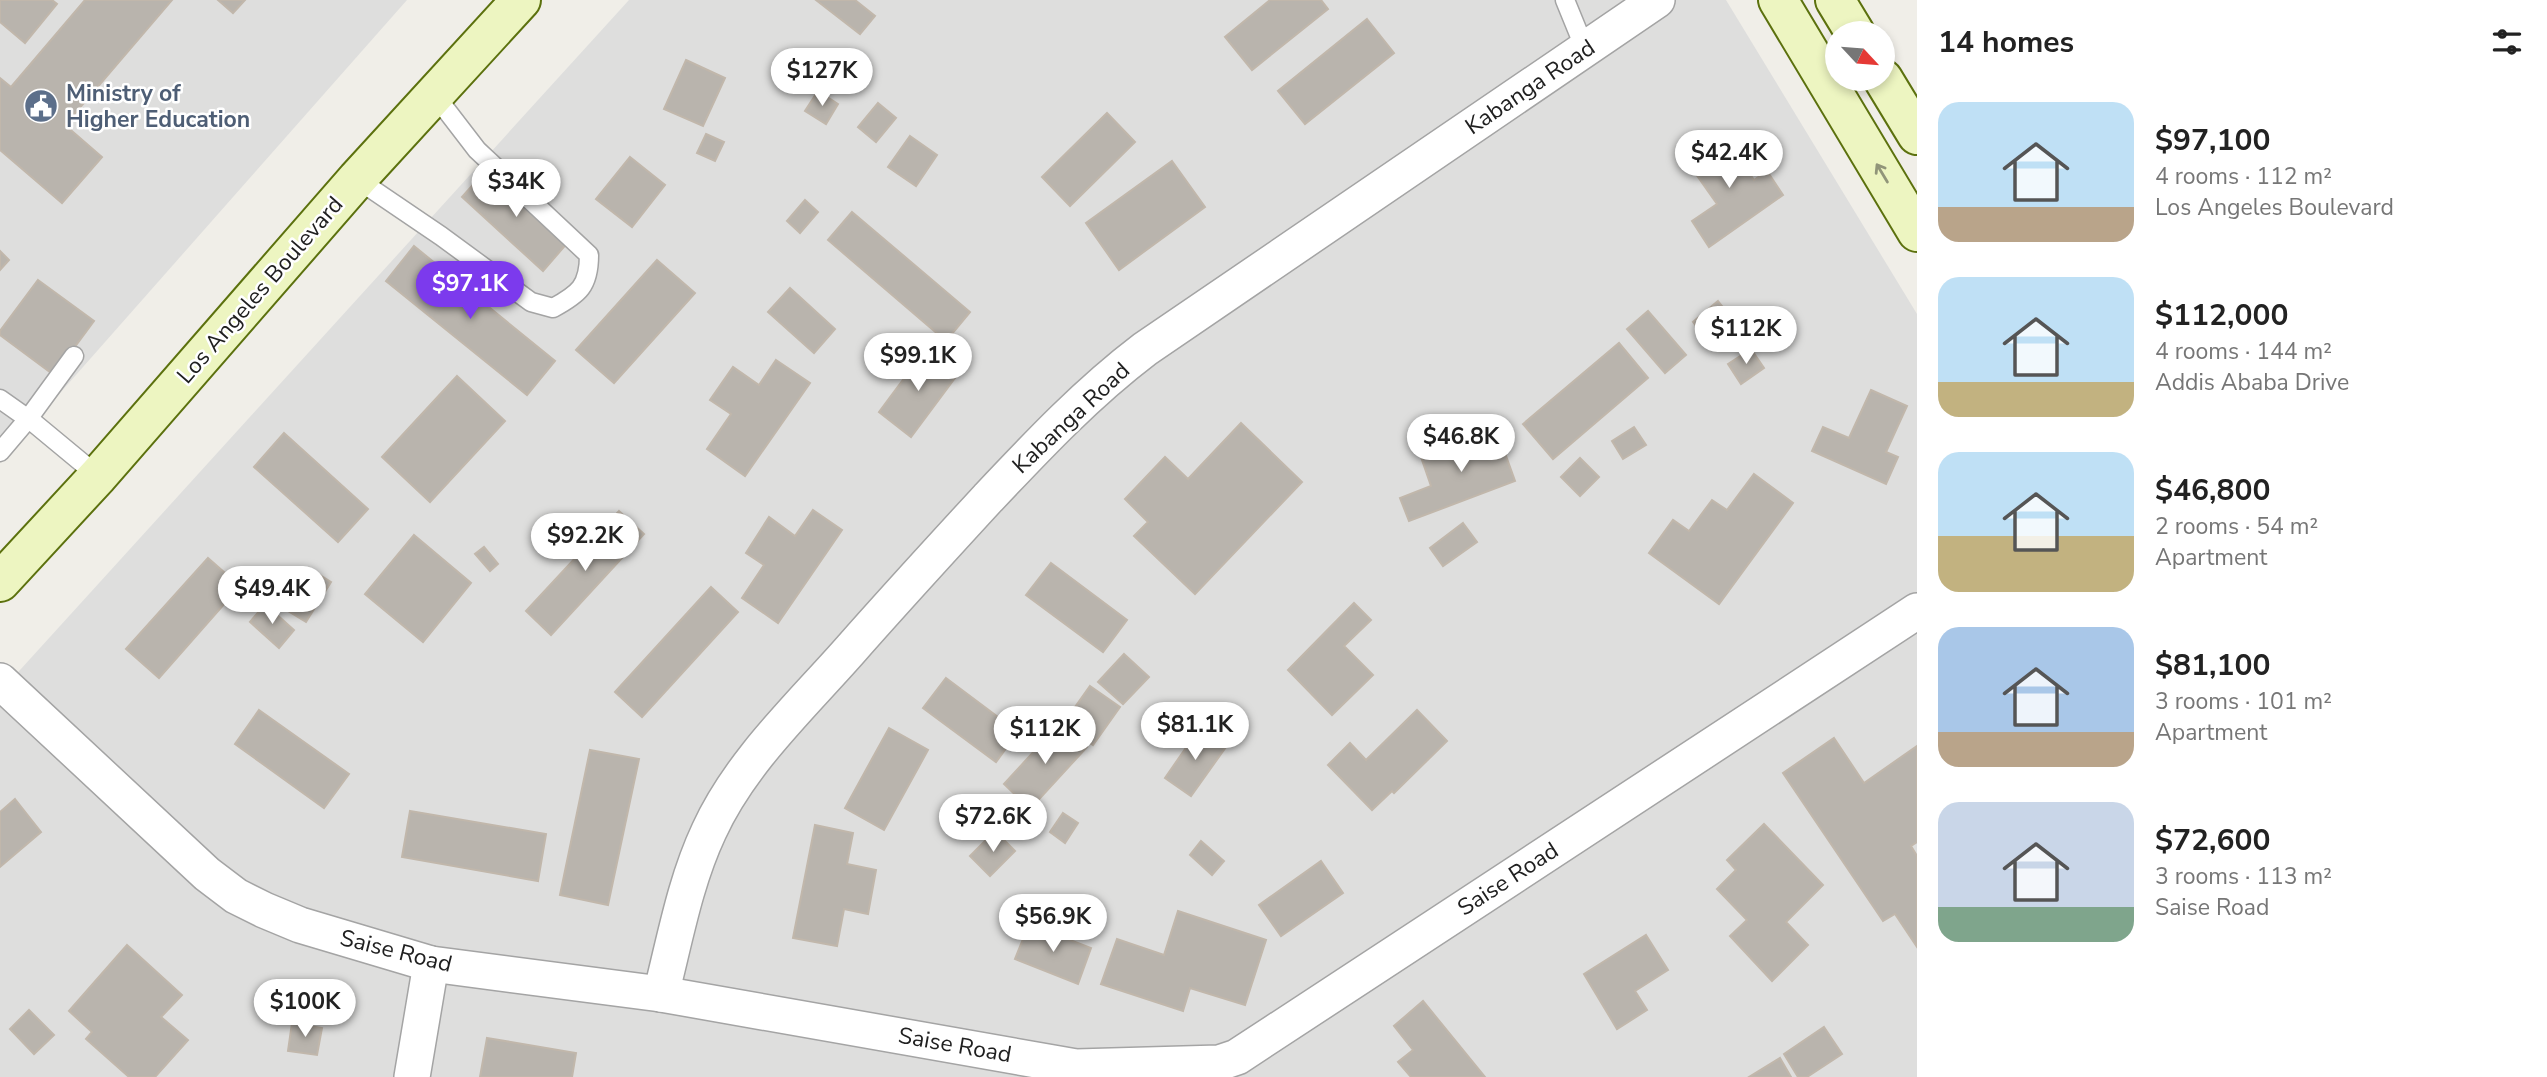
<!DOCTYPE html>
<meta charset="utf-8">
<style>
:root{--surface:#fff;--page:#f6f6f6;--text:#222;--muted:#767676;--accent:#7c3aed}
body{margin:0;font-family:"Nunito Sans",sans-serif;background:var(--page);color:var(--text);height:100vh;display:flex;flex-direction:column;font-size:26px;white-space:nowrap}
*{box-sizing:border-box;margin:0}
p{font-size:23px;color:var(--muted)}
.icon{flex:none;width:38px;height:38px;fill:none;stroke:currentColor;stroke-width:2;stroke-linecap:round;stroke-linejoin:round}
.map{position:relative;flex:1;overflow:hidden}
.drawer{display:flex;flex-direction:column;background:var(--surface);width:630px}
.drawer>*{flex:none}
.needle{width:46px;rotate:116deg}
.controls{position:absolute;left:1825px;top:21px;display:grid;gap:14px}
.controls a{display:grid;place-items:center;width:70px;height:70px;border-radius:50%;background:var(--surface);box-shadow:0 4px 10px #0003;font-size:35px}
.price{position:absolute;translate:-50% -60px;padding:0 16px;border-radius:24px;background:#fff;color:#222;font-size:23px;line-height:46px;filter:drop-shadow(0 2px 4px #0008)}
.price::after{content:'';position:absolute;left:50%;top:42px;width:21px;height:16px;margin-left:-10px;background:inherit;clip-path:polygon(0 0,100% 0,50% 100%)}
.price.selected{background:var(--accent);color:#fff}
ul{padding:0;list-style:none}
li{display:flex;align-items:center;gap:21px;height:175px;padding:0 21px}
li span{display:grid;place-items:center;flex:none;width:196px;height:140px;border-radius:21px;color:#555}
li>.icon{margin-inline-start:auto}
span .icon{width:84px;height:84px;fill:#fffc;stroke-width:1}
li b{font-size:30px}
h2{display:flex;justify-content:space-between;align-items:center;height:84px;padding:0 21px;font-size:30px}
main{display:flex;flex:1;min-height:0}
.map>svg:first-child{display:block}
</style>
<main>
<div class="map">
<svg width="1917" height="1077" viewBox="0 0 1917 1077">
<rect width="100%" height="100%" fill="#f0eee8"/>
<g fill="#dededd">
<polygon points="0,0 407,0 0,461"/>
<polygon points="629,0 1726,0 1917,314 1917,1077 0,1077 0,692"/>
</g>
<g fill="#b9b4ad" stroke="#c1b7ab" stroke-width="2">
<polygon points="0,0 52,0 57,4 25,43 0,22"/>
<polygon points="85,0 172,0 65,125 102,157 62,203 0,150 0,78 11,87"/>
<polygon points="218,0 245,0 233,13"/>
<polygon points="816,0 855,0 875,16 860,34"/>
<polygon points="1270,0 1321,0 1328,9 1252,70 1225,37"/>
<polygon points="1367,19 1394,53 1305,124 1278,91"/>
<polygon points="686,60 725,78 703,126 664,109"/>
<polygon points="818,91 838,104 826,124 805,111"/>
<polygon points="878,103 896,118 876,142 858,127"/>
<polygon points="1107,113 1135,142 1070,206 1042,177"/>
<polygon points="706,134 724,142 715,161 697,153"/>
<polygon points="1722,134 1754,180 1767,171 1783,195 1709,247 1692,221 1717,204 1686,160"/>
<polygon points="910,136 937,155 916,186 888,167"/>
<polygon points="630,157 665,185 632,227 596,199"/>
<polygon points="1172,161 1205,207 1119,270 1086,223"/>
<polygon points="488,168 569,241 543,271 462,197"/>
<polygon points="805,200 818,212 800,233 787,221"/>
<polygon points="852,212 970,312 946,341 828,240"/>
<polygon points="414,246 555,361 527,395 386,281"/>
<polygon points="0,251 9,260 0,270"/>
<polygon points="657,260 695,293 614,383 576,350"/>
<polygon points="38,280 94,321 54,375 0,335 0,331"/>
<polygon points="790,288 835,329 814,353 768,312"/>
<polygon points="1718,301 1734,321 1708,341 1693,322"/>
<polygon points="1648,311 1686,355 1665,373 1627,329"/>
<polygon points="1619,343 1648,378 1553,459 1523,424"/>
<polygon points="926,349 958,374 911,437 879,412"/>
<polygon points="1751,349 1764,368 1741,384 1728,364"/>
<polygon points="776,360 810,383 745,476 707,449 731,414 710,400 733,367 759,385"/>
<polygon points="457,376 505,421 430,502 382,457"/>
<polygon points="1871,390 1907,406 1886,452 1898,457 1886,484 1812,451 1823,427 1849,438"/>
<polygon points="1241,423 1302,482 1195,594 1134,536 1148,522 1125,499 1165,457 1188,479"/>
<polygon points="1634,427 1646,445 1623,459 1612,441"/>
<polygon points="1496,428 1515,481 1409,521 1400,498 1431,486 1421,457"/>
<polygon points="284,433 368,509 338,542 254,467"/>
<polygon points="1580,458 1599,477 1580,496 1561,477"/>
<polygon points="1754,474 1793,503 1719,604 1649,553 1673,520 1689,531 1712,500 1727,510"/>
<polygon points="813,510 842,530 778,623 742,598 764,565 746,553 769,517 795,536"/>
<polygon points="619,511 644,534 551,635 526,611"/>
<polygon points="1463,523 1477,542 1443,566 1430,548"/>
<polygon points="414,535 471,583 423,642 365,594"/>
<polygon points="484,547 498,564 490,571 475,554"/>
<polygon points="208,558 240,586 159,678 126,649"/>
<polygon points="1051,563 1127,620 1103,652 1026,595"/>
<polygon points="309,568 331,582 306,622 283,608"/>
<polygon points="711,587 738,612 642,717 615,692"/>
<polygon points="1354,603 1371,620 1344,646 1373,675 1332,715 1288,670"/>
<polygon points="265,604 294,630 279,648 250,622"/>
<polygon points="1124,654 1149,677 1123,704 1098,682"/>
<polygon points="946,678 1018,732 996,762 923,708"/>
<polygon points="1090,686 1120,707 1093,745 1063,724"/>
<polygon points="259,710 349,774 324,808 235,744"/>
<polygon points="1417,710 1447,741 1394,793 1392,791 1372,810 1328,765 1350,743 1366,760"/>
<polygon points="1060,723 1087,747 1030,809 1004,784"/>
<polygon points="889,728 928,750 884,830 845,808"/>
<polygon points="1199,729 1226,747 1191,796 1165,778"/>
<polygon points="1834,738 1864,783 1917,746 1917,842 1911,846 1917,856 1917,947 1895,914 1883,921 1783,773"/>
<polygon points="590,750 639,759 608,905 560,895"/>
<polygon points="15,799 41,832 0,867 0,812"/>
<polygon points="410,811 546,834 538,881 402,857"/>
<polygon points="1063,813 1078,823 1065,843 1050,832"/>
<polygon points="1764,824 1823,885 1786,922 1808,945 1772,981 1730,936 1747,920 1717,889 1736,870 1727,860"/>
<polygon points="815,825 853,833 847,864 876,870 868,914 844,909 837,946 793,938"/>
<polygon points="995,831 1015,851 990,876 970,856"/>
<polygon points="1201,841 1224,861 1212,875 1190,855"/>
<polygon points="1321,861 1343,893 1281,936 1259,905"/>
<polygon points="1178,911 1266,940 1245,1005 1190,988 1183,1011 1101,984 1117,939 1164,955"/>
<polygon points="1029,924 1091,948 1078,984 1015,959"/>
<polygon points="1646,935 1668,970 1635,991 1647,1010 1617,1029 1584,974"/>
<polygon points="127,945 182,995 161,1017 188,1040 155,1077 129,1077 86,1039 92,1032 69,1011"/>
<polygon points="1423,1001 1485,1077 1411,1077 1398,1062 1413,1050 1394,1026"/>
<polygon points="29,1010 54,1035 34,1054 10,1029"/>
<polygon points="292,1023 322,1028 317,1055 288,1051"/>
<polygon points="1824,1027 1842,1054 1807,1077 1798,1077 1784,1054"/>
<polygon points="487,1038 576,1053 572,1077 480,1077"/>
<polygon points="1780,1058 1791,1077 1749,1077"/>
</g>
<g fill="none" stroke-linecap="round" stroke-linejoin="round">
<g stroke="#a4a4a4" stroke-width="21">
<g id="service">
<polyline points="1565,0 1585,49"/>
<path d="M357 179 441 236 531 302 553 308C579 294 589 286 589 255L477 150 434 94"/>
<polyline points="0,399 34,423 98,476"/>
<polyline points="0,452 28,419 74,356"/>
</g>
</g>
<g stroke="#a4a4a4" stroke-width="38">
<g id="minor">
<polyline points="0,681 207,874 236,896 264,910 300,925 431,964 661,994 1076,1067 1219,1063 1237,1057 1917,611"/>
<path d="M661 994C675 939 685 882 709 831 741 761 802 705 852 648 897 597 942 548 988 498 1038 445 1087 393 1145 349L1657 0"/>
<polyline points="412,1077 431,964"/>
</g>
</g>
<g stroke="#5c710e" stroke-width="42">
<g id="secondary">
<polyline points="1778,0 1917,232"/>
<polyline points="1835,0 1855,33"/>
<polyline points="1883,79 1917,135"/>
<polyline points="0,582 98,476 357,179 521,0"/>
</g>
</g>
<use href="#service" stroke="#fff" stroke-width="18"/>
<use href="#minor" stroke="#fff" stroke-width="35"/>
<use href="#secondary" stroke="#edf5c1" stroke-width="38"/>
</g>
<defs><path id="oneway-shaft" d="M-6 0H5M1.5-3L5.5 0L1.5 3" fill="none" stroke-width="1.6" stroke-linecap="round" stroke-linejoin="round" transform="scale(1.75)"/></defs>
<use stroke="#919579" href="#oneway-shaft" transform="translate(1882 173) rotate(-121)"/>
<defs>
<g id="civic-disc" transform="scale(1.75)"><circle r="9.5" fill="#5c6f8a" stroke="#fff"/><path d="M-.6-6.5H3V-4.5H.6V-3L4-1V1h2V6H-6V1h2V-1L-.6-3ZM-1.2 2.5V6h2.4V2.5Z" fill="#fff"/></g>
</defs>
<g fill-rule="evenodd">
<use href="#civic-disc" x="41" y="106"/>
</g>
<g text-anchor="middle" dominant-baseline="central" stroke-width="5" stroke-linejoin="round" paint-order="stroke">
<g font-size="23" fill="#202020" stroke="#fff">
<text transform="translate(1530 87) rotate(-34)">Kabanga Road</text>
<text transform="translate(260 290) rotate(-49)">Los Angeles Boulevard</text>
<text transform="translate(1071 418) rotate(-43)">Kabanga Road</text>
<text transform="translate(1508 879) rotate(-33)">Saise Road</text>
<text transform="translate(396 951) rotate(14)">Saise Road</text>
<text transform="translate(955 1045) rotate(10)">Saise Road</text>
</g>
<g font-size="23" font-weight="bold" fill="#4e5e75" stroke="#fff" text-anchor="start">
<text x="66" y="93">Ministry of<tspan x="66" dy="26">Higher Education</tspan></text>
</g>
</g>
</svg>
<div class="controls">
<a><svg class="needle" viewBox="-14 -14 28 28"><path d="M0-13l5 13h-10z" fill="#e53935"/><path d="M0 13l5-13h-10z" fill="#767676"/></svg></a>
</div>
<b class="price" style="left:822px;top:108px">$127K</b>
<b class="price" style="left:1729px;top:190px">$42.4K</b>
<b class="price" style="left:516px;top:219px">$34K</b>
<b class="price selected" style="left:470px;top:321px">$97.1K</b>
<b class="price" style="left:1746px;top:366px">$112K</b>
<b class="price" style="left:918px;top:393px">$99.1K</b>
<b class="price" style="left:1461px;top:474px">$46.8K</b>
<b class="price" style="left:585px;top:573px">$92.2K</b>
<b class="price" style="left:272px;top:626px">$49.4K</b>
<b class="price" style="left:1195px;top:762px">$81.1K</b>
<b class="price" style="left:1045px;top:766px">$112K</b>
<b class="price" style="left:993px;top:854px">$72.6K</b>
<b class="price" style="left:1053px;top:954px">$56.9K</b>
<b class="price" style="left:305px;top:1039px">$100K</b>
</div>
<section class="drawer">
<h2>14 homes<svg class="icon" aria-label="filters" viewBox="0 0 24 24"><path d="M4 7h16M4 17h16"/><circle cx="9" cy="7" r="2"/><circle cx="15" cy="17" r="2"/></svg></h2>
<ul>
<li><span style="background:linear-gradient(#bfe0f5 75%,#b9a48a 0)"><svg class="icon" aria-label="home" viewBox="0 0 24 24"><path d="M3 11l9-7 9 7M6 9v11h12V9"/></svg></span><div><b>$97,100</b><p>4 rooms · 112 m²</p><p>Los Angeles Boulevard</p></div></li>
<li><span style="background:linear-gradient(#bfe0f5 75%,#c2b280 0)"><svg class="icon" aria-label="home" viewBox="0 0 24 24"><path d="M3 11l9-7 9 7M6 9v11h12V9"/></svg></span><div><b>$112,000</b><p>4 rooms · 144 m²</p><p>Addis Ababa Drive</p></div></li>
<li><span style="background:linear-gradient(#bfe0f5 60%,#c2b280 0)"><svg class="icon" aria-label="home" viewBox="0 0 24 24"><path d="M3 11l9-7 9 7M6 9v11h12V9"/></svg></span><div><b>$46,800</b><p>2 rooms · 54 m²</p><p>Apartment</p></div></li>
<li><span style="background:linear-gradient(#a9c7e8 75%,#b9a48a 0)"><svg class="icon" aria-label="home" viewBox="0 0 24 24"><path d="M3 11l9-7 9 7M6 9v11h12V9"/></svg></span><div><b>$81,100</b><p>3 rooms · 101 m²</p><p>Apartment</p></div></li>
<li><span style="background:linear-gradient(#c9d6e8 75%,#7fa58c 0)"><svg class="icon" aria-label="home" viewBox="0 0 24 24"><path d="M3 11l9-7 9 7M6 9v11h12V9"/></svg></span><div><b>$72,600</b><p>3 rooms · 113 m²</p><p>Saise Road</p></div></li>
</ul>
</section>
</main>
